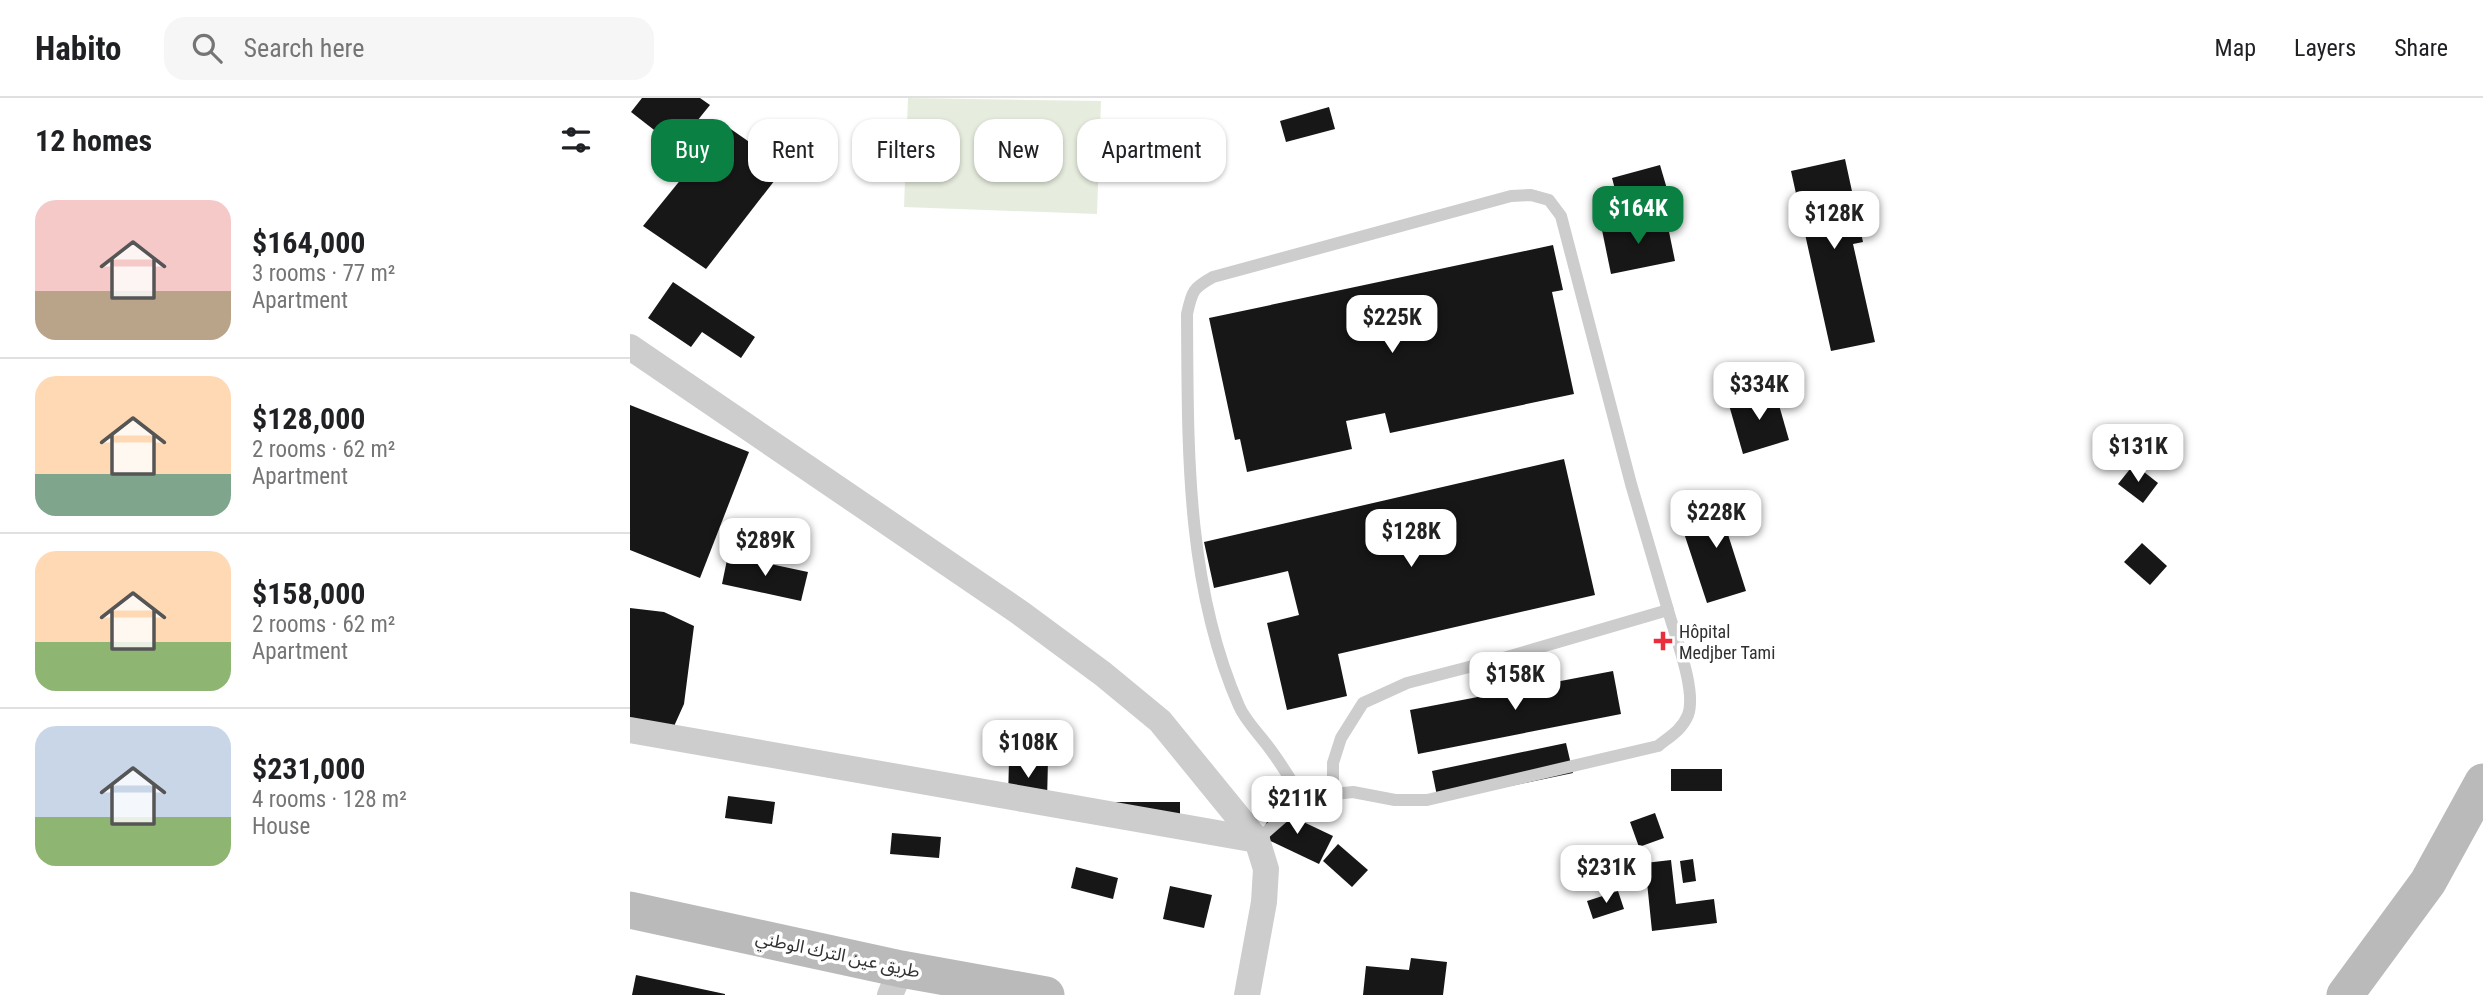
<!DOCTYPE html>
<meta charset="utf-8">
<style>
:root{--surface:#fff;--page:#f6f6f6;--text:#202124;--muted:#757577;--line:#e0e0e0;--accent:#0b8043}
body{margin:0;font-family:"Roboto Condensed","Noto Sans Arabic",sans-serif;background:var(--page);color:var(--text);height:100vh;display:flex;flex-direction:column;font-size:26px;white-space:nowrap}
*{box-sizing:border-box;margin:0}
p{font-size:23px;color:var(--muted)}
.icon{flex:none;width:38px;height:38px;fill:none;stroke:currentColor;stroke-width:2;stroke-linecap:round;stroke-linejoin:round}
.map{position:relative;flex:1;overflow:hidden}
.panel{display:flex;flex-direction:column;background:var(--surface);width:630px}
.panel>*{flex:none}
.hud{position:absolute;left:21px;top:21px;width:665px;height:63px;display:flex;gap:14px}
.price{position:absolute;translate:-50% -60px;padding:0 16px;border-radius:14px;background:#fff;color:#222;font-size:23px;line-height:46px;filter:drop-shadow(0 2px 4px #0008)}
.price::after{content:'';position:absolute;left:50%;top:42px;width:21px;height:16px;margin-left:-10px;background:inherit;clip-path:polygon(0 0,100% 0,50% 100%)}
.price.on{background:var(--accent);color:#fff}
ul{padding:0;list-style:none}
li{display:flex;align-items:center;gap:21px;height:175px;padding:0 35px}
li+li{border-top:2px solid var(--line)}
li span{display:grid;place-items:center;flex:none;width:196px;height:140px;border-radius:21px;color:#555}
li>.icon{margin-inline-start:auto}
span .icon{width:84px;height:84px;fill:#fffc;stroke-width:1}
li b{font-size:30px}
h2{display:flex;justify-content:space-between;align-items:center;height:84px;padding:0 35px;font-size:30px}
.tag{padding:0 24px;border-radius:21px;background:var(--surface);box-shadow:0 2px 5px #0004;font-size:24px;line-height:63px}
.tag.on{background:var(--accent);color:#fff}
header{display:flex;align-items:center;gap:42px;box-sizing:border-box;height:98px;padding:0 35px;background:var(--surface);border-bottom:2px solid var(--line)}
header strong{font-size:33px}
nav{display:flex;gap:38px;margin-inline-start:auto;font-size:24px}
.search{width:490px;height:63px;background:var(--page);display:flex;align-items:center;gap:18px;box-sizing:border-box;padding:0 24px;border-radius:21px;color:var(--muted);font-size:26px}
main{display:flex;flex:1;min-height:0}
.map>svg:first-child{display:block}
</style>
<header>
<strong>Habito</strong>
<div class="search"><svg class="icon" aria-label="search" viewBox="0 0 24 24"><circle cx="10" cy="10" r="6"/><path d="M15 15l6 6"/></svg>Search here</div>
<nav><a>Map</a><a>Layers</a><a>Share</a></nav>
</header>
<main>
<section class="panel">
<h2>12 homes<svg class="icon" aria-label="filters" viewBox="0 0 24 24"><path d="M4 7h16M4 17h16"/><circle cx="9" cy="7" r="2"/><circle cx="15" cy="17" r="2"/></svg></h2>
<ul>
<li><span style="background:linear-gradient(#f6c9c9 65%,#b9a48a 0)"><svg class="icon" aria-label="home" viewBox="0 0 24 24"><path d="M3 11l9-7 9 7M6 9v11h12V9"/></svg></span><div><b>$164,000</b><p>3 rooms · 77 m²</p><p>Apartment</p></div></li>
<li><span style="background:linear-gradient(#ffd9b3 70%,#7fa58c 0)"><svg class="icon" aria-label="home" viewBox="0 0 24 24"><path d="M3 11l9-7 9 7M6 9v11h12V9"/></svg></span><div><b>$128,000</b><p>2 rooms · 62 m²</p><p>Apartment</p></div></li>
<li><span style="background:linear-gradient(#ffd9b3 65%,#8fb573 0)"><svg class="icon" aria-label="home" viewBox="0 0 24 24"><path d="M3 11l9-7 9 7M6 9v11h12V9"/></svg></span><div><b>$158,000</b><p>2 rooms · 62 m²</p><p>Apartment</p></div></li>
<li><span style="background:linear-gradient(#c9d6e8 65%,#8fb573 0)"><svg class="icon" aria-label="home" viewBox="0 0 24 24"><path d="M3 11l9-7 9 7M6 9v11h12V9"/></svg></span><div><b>$231,000</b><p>4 rooms · 128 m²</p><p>House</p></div></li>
</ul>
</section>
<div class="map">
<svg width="1853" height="897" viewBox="0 0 1853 897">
<rect width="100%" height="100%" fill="#fff"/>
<polygon fill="#e6edde" points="278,0 471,3 467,116 274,109"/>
<g fill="#171717">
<polygon points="12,0 70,0 80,7 46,49 1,14"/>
<polygon points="699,9 705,31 656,44 650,23"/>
<polygon points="95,27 155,69 76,171 13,128"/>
<polygon points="1215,61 1233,144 1223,146 1245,244 1201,253 1161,73"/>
<polygon points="1030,67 1042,108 993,121 982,80"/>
<polygon points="1036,119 1045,163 981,176 972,132"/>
<polygon points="923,147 933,192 922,194 944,296 760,335 755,315 716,323 722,351 617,374 610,341 605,342 579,220"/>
<polygon points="43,184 125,239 111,260 72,234 61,249 18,220"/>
<polygon points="1145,293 1159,342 1113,356 1099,307"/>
<polygon points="0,307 119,354 70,480 0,452"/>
<polygon points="934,361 965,497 708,556 717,598 657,612 637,525 669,517 658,473 584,490 574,444"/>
<polygon points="1504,366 1528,385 1513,405 1488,386"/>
<polygon points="1117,401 1123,417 1095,427 1116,493 1077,505 1050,423"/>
<polygon points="1512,445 1537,468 1520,487 1494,464"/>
<polygon points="98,457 178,474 171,503 92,486"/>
<polygon points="0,510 34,514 64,528 54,606 45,626 43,637 0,631"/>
<polygon points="983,573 991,616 788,656 780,612"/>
<polygon points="936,645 943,675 808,703 802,673"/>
<polygon points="379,662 418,662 417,703 378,703"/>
<rect x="1041" y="671" width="51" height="22"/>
<polygon points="98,698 145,704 142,726 95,720"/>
<polygon points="472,704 550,704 550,727"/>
<polygon points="644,710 703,738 689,766 630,738"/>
<polygon points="1025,715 1034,740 1009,749 1000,724"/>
<polygon points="262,735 311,739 309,760 260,756"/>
<polygon points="708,746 738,772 722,789 693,763"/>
<polygon points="1063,761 1066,783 1053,785 1050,763"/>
<polygon points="1041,762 1046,806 1084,801 1087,825 1022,833 1015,765"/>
<polygon points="446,769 488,780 483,801 441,790"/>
<polygon points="540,788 582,797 574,830 533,821"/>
<polygon points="988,793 994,811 963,821 957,803"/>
<polygon points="781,860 817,864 813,897 733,897 736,868 779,872"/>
<polygon points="6,877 95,896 95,897 2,897"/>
</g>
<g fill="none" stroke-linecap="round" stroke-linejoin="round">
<g stroke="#cdcdcd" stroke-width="12">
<path d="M675 705C663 685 651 665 637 647 628 635 615 622 609 608 555 485 558 347 557 216 562 193 563 190 583 179L881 98 901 97 919 102 931 118 1001 386 1038 512 870 561 777 585 733 605 711 640 703 665V696"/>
<path d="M627 742 660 713 687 698 723 694 765 702H797L1028 648C1039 639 1052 632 1058 617 1067 593 1045 538 1038 512"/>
</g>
<g stroke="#cdcdcd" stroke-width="26">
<polyline points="0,249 389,514 473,576 530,623 627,742"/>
<polyline points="0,632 627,742 636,771 634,804 617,897"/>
<polyline points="260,897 271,871"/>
</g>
<g stroke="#bababa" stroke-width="37">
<polyline points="0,812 271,871 416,897"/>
<polyline points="1715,897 1798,784 1853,684"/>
</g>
</g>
<path fill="#ea2f3c" stroke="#fff" stroke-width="2.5" d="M1029.5 532.5h7v7h7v7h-7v7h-7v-7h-7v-7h7z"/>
<g text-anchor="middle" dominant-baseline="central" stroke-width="7" stroke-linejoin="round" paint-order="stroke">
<g font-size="18" fill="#303030" stroke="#fff" text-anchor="start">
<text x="1049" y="533">Hôpital<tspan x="1049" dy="21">Medjber Tami</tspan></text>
</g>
<g font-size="18" fill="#303030" stroke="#fff">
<text transform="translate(208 856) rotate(12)">طريق عين الترك الوطني</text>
</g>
</g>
</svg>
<b class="price on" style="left:1008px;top:148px">$164K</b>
<b class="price" style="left:1204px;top:153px">$128K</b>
<b class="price" style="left:762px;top:257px">$225K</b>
<b class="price" style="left:1129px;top:324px">$334K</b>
<b class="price" style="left:1508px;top:386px">$131K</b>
<b class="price" style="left:1086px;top:452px">$228K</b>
<b class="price" style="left:781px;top:471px">$128K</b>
<b class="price" style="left:135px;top:480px">$289K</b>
<b class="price" style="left:885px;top:614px">$158K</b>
<b class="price" style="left:398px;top:682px">$108K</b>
<b class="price" style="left:667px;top:738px">$211K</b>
<b class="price" style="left:976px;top:807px">$231K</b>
<div class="hud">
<a class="tag on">Buy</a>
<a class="tag">Rent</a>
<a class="tag">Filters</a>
<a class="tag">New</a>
<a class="tag">Apartment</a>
</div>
</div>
</main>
